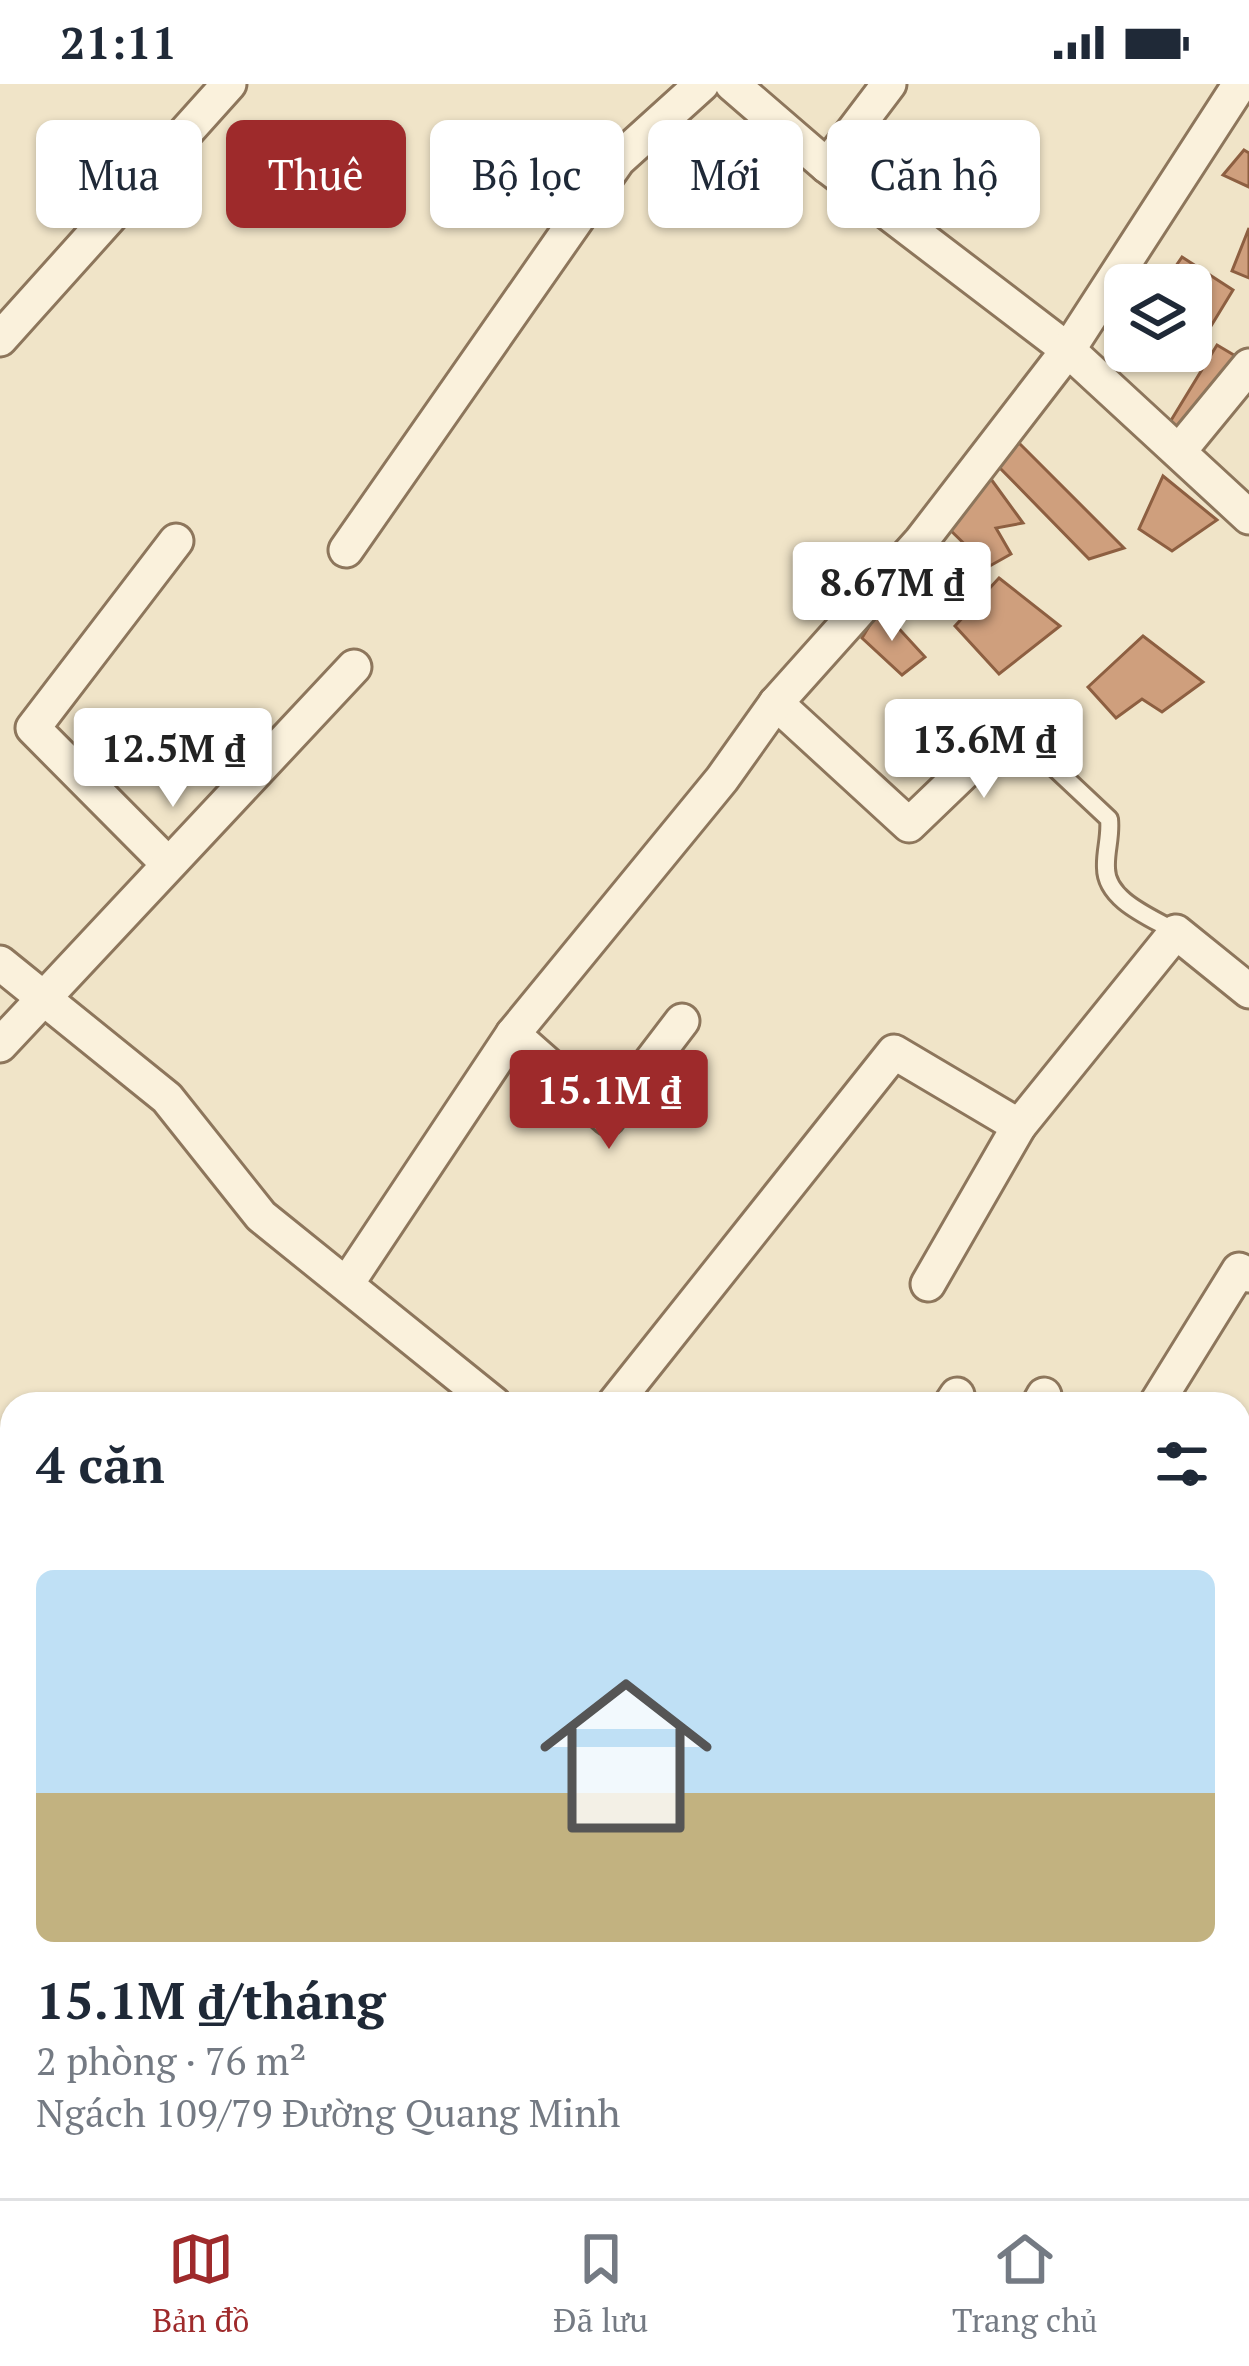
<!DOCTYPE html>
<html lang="vi">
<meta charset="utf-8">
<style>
:root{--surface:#fff;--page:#f2f2f3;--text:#1f2937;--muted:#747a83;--line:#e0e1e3;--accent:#9e2a2b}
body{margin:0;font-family:"PT Serif",serif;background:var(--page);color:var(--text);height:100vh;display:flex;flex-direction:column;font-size:45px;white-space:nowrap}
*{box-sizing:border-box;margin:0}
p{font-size:39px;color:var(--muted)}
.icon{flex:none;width:66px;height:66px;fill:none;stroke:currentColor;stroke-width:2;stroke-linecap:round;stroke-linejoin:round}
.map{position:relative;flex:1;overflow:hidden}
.details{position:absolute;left:0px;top:1308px;width:1251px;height:807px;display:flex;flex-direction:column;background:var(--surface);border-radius:36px 36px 0 0;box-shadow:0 3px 9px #0004}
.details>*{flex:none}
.guide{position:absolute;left:36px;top:36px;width:1179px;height:108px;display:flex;gap:24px}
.fabs{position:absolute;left:1104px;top:180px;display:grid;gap:24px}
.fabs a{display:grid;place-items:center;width:108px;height:108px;border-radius:18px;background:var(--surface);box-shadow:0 3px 9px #0004;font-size:60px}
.price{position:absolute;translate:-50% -102px;padding:0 27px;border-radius:12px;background:#fff;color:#222;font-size:39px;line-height:78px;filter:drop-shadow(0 3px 6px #0008)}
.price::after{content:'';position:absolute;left:50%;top:72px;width:36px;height:27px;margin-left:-18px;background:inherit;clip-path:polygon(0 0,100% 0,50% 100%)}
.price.current{background:var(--accent);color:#fff}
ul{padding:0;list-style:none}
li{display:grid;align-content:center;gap:24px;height:636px;padding:0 36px}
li+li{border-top:3px solid var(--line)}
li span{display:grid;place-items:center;height:372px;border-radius:18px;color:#555}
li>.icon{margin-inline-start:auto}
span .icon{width:216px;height:216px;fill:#fffc;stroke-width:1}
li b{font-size:51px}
h2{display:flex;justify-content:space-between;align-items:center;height:144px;padding:0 36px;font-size:51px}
.tag{padding:0 42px;border-radius:18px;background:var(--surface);box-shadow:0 3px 9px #0004;font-size:42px;line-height:108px}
.tag.current{background:var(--accent);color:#fff}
.status{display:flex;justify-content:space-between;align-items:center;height:84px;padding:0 60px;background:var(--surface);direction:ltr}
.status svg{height:33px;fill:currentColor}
.menu{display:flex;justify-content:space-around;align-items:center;height:168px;border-top:3px solid var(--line);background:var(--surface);font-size:33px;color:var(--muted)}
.menu a{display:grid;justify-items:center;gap:6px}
.menu .current{color:var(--accent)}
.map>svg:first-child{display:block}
</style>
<div class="status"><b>21:11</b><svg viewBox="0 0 49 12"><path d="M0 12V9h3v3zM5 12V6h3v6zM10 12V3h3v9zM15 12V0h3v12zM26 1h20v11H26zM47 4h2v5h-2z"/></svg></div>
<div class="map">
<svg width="1249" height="2114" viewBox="0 0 1249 2114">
<rect width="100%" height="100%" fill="#f0e4c8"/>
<g fill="#cf9f7d" stroke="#8d5f41" stroke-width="3">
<polygon points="1244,66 1249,69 1249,103 1223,91"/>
<polygon points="1249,144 1249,194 1232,187"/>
<polygon points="1182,173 1233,206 1197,265 1191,263 1191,201 1163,201"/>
<polygon points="1217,261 1249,280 1192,352 1170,338"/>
<polygon points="1019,359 1124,464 1089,475 996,380"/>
<polygon points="988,391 1023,439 996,444 1011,470 988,483 944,440"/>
<polygon points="1163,392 1217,436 1172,467 1139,445"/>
<polygon points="999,494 1060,542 999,590 955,542"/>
<polygon points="880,524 925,573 902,591 862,554"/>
<polygon points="1143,552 1203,598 1162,628 1142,615 1116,634 1088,603"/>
<polygon points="1249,1469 1249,1514 1239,1508 1239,1481"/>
<polygon points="1239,1523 1249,1530 1249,1604 1239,1599"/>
<polygon points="1249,1817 1249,1878 1239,1871 1239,1835"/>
</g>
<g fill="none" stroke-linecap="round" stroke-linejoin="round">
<g stroke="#8d765c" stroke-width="22">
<path id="lane" d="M1011 643 1109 735C1111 753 1105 767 1106 784 1106 817 1153 834 1176 848"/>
</g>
<g stroke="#8d765c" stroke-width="39">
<g id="street">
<polyline points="732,0 827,82 1068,266 1249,433"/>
<polyline points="827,82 889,0"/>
<polyline points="0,255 229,0"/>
<polyline points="1180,366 1249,282"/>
<polyline points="346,466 618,76 702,0"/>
<polyline points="776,619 909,741 1011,643"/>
<polyline points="168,780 33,644 176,457"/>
<polyline points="0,879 167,1014 261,1132 494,1320"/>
<polyline points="513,950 608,1034 682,937"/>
<polyline points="0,961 354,583"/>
<polyline points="348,1198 513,950 722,695 776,619 921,457 1068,266 1240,0"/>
<polyline points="928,1200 1019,1042 1176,848 1249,907"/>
<polyline points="614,1320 894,968 1019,1042"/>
<polyline points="951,1320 957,1311"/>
<polyline points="1039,1320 1044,1311"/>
<polyline points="1156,1320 1239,1186 1249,1191"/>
<polyline points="0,1737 12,1746"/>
<polyline points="1239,1800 1249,1782"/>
<polyline points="1239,1888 1249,1894"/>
<polyline points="473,2114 480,2103"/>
<polyline points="1072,2114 1078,2103"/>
</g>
</g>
<use href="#lane" stroke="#faf1dc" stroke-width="16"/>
<use href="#street" stroke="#faf1dc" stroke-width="33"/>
</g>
</svg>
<div class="fabs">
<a><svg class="icon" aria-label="layers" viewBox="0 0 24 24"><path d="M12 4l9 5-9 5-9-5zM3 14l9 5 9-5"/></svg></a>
</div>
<b class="price" style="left:892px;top:560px">8.67M ₫</b>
<b class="price" style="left:984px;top:717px">13.6M ₫</b>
<b class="price" style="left:173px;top:726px">12.5M ₫</b>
<b class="price current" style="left:609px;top:1068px">15.1M ₫</b>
<div class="guide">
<a class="tag">Mua</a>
<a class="tag current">Thuê</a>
<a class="tag">Bộ lọc</a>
<a class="tag">Mới</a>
<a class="tag">Căn hộ</a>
</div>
<section class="details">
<h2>4 căn<svg class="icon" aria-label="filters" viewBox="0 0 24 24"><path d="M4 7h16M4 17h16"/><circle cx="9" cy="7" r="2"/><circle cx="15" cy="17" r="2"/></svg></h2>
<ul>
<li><span style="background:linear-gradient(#bfe0f5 60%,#c2b280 0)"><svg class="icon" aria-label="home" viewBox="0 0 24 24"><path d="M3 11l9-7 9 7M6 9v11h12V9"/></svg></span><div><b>15.1M ₫/tháng</b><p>2 phòng · 76 m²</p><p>Ngách 109/79 Đường Quang Minh</p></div></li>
</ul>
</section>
</div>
<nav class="menu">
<a class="current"><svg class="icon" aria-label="map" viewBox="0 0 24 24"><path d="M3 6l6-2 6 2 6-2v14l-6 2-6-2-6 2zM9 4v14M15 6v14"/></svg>Bản đồ</a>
<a><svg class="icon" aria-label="saved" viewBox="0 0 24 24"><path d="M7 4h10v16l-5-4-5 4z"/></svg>Đã lưu</a>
<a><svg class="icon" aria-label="home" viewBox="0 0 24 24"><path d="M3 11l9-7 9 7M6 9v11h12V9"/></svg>Trang chủ</a>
</nav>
